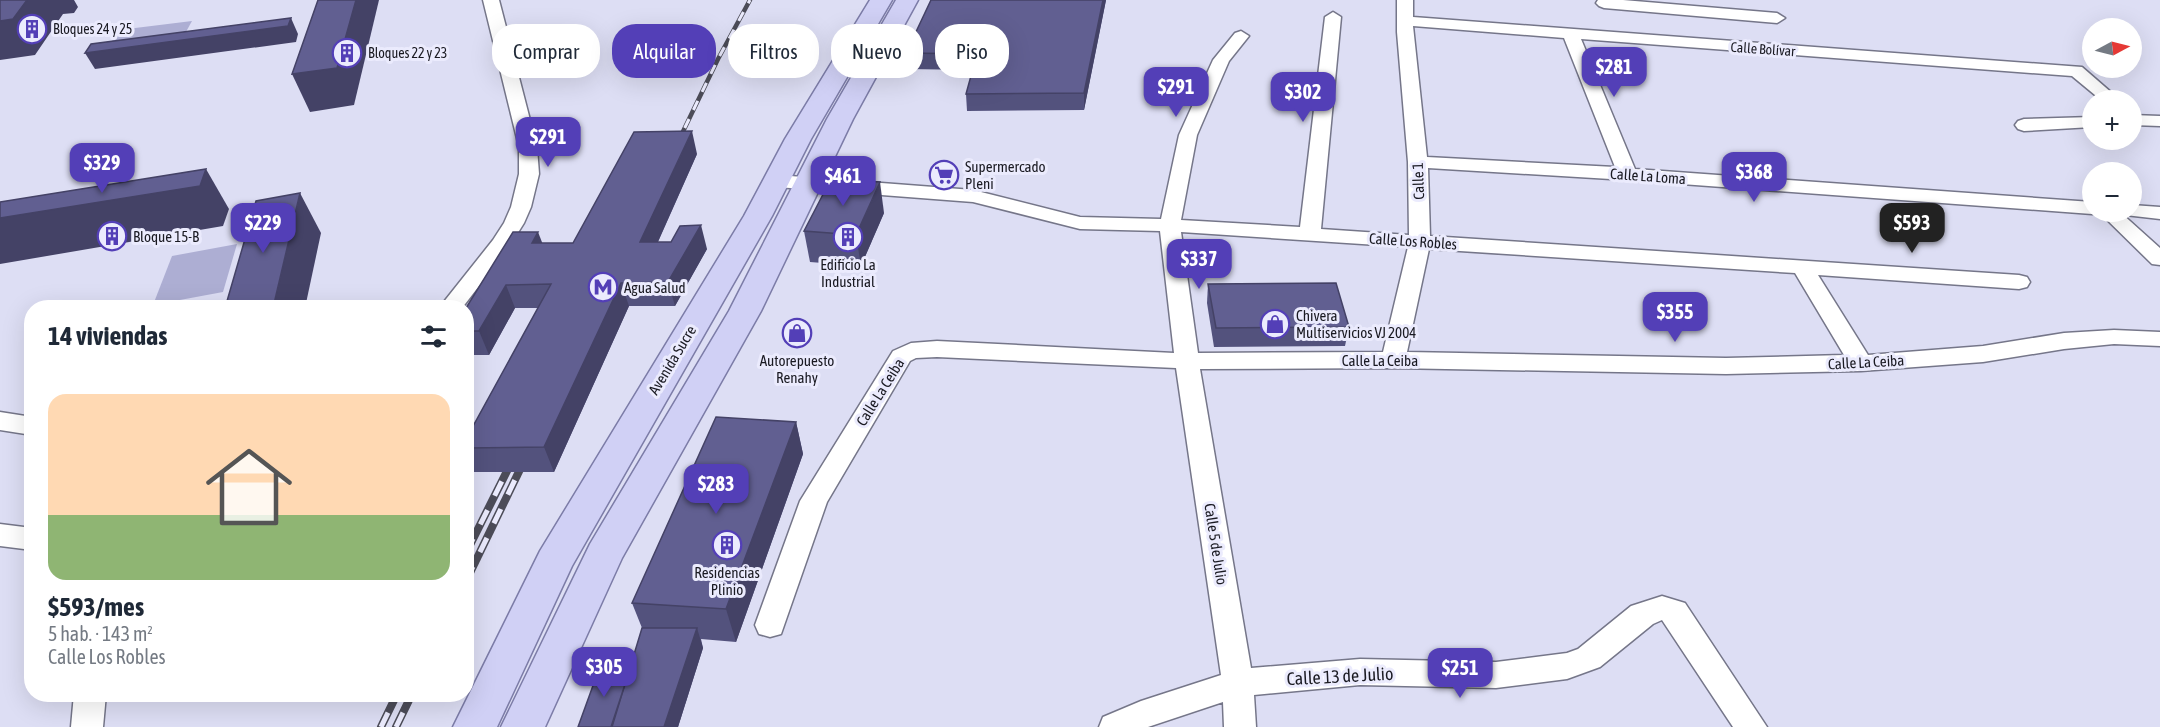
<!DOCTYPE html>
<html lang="es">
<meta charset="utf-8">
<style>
:root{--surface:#fff;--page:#f2f2f3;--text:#1f2937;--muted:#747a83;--line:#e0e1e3;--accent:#533fb7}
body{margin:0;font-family:"Asap Condensed",sans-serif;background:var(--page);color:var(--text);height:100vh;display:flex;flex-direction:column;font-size:22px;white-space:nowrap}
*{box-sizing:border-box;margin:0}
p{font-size:20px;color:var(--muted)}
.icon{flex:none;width:33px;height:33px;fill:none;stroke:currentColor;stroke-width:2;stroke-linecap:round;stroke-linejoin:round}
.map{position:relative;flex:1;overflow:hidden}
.panel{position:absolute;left:24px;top:300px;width:450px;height:402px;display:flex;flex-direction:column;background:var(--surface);border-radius:24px;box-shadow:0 6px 24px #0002}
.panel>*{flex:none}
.guide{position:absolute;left:492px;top:24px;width:570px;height:54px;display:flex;gap:12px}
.needle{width:39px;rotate:83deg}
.buttons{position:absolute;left:2082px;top:18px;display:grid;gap:12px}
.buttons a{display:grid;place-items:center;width:60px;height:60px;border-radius:50%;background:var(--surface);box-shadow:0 6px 24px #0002;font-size:30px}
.price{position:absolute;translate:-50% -51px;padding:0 14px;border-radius:12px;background:var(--accent);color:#fff;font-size:20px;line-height:39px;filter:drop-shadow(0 2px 3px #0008)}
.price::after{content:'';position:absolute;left:50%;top:36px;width:18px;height:14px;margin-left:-9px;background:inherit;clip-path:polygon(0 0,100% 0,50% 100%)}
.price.on{background:#222;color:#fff}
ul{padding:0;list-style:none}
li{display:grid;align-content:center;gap:12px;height:318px;padding:0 24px}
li+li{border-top:2px solid var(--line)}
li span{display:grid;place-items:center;height:186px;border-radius:18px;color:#555}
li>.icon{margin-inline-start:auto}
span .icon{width:108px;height:108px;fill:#fffc;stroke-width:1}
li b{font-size:26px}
h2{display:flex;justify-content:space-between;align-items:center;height:72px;padding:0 24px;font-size:26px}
.pill{padding:0 21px;border-radius:24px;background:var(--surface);box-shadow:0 6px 24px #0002;font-size:21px;line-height:54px}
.pill.on{background:var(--accent);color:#fff}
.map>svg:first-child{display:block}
</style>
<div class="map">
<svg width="2160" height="727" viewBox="0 0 2160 727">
<rect width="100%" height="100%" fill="#dddef4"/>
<g fill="#adaed3">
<polygon points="192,21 182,39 107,49 119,30"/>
<polygon points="237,244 223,292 153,305 172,256"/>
</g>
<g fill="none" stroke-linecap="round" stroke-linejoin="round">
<g stroke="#757689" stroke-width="3">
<g id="minor">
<polygon points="483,0 499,0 537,147 539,174 531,207 524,223 509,247 462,308 439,308 493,240 504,223 511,207 519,174 519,147"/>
<path d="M1397 0H1413V17L2082 67 2120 100H2101L2072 76 1581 39 1635 169 2092 202V212H2120L2160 248V265L2152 264 2099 212 2092 214 1627 180 1428 168 1430 236 2019 275 2027 277 2030 282 2027 287 2019 289 1818 275 1868 355 1983 346 2064 333 2114 330 2160 332V346L2114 344 2064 349 1983 362 1861 371 1726 374 1393 368 1200 369 1251 668 1360 659 1496 662 1567 653 1578 649 1631 606 1662 596 1685 603 1767 727H1733L1662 620 1653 624 1600 667 1567 679 1496 688 1360 685 1254 695 1256 727H1224L1223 702 1148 727H1099L1103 717 1141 701 1221 675 1176 368 937 357 916 358 910 361 827 502 781 634 770 637 759 634 755 625 800 501 893 351 911 343 937 341 1174 353 1160 231 1080 229 973 202 777 187 770 185 767 181 770 177 777 175 973 190 1080 217 1161 219 1179 135 1213 60 1235 33 1241 31 1249 36 1229 61 1197 135 1181 220 1300 227 1325 17 1333 12 1341 17 1321 229 1409 235 1408 162 1397 32ZM1413 26 1564 38 1615 167 1427 157ZM1181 232 1408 247 1383 352 1198 353ZM1429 249 1795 273 1844 355 1726 358 1407 352Z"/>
<polygon points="1598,0 1623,0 1777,13 1785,18 1777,23 1604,8 1599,6 1596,3"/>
<polygon points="2132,115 2160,116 2160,126 2132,125"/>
<polygon points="2092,117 2092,127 2024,131 2018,129 2015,125 2018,121 2024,119"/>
<polygon points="2132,205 2160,207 2160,219 2125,215 2122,212 2132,212"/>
<polygon points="0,412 32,417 32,435 0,430"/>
<polygon points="0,524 32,528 32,550 0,546"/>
<polygon points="74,694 106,694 103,727 71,727"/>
</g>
</g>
<g stroke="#7c7ca7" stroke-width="3">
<g id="primary">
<polygon points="870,0 892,0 811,139 772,216 572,566 497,727 453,727 540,551 744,216 785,139"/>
<polygon points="896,0 918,0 853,119 761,311 622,558 545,727 501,727 590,544 729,311 827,119"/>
</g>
</g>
<use href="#minor" fill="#fff" fill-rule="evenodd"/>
<use href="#primary" fill="#d0d0f5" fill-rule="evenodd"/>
<g stroke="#4c4c58" stroke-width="4.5">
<polyline id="rail-far1" points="676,146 718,59 750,0"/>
</g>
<g stroke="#4c4c58" stroke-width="8">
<g id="rail">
<polyline points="466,553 513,459"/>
<polyline points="466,581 526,457"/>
<polyline points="381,727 397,694"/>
<polyline points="396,727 412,694"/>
</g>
</g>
<use href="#rail-far1" stroke="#ebebfd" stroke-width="3" stroke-dasharray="10" stroke-linecap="butt"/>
<use href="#rail" stroke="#ebebfd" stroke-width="5" stroke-dasharray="16" stroke-linecap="butt"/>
</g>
<g fill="#53527d">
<polygon points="1106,0 1084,110 967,111 966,94 973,70 907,69 906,53"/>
<polygon points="697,154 658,242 707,249 675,306 629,306 554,472 474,472 466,457 466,439 538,308 515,308 489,355 466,355 466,308 542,243 573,243"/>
<polygon points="884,213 861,266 810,262 804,231"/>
<polygon points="1208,284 1349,327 1345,346 1214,347 1207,303"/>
<polygon points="796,422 803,454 736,642 701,639 703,648 678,727 578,727 630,669 642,628 632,603"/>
</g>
<g fill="#444266">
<polygon points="27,0 74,0 78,7 74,13 63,14 35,55 0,60 0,21"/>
<polygon points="356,0 379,0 354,105 310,112 292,74"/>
<polygon points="1103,0 1106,0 1084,110 1084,93"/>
<polygon points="291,18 298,34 296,42 95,69 85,53"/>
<polygon points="692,131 697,154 647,266 640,242"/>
<polygon points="206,169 229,209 223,226 0,264 0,218"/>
<polygon points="880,182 884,213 861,266 856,235"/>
<polygon points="300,193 321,233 305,308 273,308"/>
<polygon points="701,225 707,249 675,306 668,282"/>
<polygon points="538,232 547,255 532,243"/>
<polygon points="621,283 629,306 554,472 544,447"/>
<polygon points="506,285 515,308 489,355 479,331"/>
<polygon points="796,422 803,454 736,642 726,609"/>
<polygon points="697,628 703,648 678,727 664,727"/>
</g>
<g fill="#615f91" stroke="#444266" stroke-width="1.5">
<polygon points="0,0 27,0 13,19 0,21"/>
<polygon points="318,0 356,0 337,68 292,74"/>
<polygon points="931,0 1103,0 1084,93 966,94 977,54 906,53"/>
<polygon points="291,18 288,26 85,53 91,44"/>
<polygon points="692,131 640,242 671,242 680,226 701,225 668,282 621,283 544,447 466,448 466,439 551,284 506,285 479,331 466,331 466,308 513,232 538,232 532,243 573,243 634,132"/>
<polygon points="206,169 200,186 0,218 0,202"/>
<polygon points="831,179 880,182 856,235 804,231"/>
<polygon points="300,193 273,308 225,308 256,201"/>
<polygon points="1336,283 1349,327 1216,328 1208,284"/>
<polygon points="716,417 796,422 726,609 632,603"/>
<polygon points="642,628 697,628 664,727 612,727"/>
<polygon points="599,669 630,669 611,727 578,727"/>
</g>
<defs>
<g id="building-ring" transform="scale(1.5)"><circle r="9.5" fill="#ebebfd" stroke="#533fb7" stroke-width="1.5"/><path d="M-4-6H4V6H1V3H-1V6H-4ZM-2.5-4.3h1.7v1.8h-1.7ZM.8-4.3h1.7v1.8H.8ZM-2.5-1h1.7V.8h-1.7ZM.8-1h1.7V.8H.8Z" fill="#533fb7"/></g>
<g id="supermarket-ring" transform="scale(1.5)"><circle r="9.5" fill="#ebebfd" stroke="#533fb7" stroke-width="1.5"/><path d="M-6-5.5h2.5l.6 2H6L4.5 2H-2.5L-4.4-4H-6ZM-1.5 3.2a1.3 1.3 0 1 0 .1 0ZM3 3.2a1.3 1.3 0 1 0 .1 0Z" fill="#533fb7"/></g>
<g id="metro-ring" transform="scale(1.5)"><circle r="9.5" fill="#ebebfd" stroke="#533fb7" stroke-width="1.5"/><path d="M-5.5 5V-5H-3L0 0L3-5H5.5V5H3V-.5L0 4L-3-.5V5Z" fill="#533fb7"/></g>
<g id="shop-ring" transform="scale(1.5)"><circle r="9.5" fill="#ebebfd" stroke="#533fb7" stroke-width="1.5"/><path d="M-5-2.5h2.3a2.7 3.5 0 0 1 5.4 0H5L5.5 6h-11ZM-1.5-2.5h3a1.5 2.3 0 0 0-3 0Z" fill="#533fb7"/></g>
</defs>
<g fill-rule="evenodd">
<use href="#building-ring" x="32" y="29"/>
<use href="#building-ring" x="347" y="53"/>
<use href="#supermarket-ring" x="944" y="175"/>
<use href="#building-ring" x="112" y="236"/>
<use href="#building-ring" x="848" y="237"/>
<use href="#metro-ring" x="603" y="287"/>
<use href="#shop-ring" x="1275" y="324"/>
<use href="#shop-ring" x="797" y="333"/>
<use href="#building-ring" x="727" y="545"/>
</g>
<g text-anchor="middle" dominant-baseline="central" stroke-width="6" stroke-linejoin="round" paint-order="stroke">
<g font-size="14" fill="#1a1a22" stroke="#ebebfd" text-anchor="start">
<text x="53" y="29">Bloques 24 y 25</text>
<text x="368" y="53">Bloques 22 y 23</text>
</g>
<g font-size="14" fill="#1a1a22" stroke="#ebebfd">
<text transform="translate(1763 49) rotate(4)">Calle Bolívar</text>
</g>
<g font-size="15" fill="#1a1a22" stroke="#ebebfd" text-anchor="start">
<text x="965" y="166">Supermercado<tspan x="965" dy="17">Pleni</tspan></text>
<text x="133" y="236">Bloque 15-B</text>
<text x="848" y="264" text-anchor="middle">Edificio La<tspan x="848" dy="17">Industrial</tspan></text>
<text x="624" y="287">Agua Salud</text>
<text x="1296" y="315">Chivera<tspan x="1296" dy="17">Multiservicios VJ 2004</tspan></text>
<text x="797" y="360" text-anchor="middle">Autorepuesto<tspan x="797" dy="17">Renahy</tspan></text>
<text x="727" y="572" text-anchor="middle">Residencias<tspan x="727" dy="17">Plinio</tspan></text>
</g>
<g font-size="15" fill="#1a1a22" stroke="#ebebfd">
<text transform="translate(1648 176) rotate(4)">Calle La Loma</text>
<text transform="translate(1418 181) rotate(-92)">Calle 1</text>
<text transform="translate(1413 241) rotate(4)">Calle Los Robles</text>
<text transform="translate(672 360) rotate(-59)">Avenida Sucre</text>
<text x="1380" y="360">Calle La Ceiba</text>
<text transform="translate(1866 362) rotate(-3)">Calle La Ceiba</text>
<text transform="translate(880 392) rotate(-58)">Calle La Ceiba</text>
<text transform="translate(1216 544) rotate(81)">Calle 5 de Julio</text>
</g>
<g font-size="18" fill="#1a1a22" stroke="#ebebfd">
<text transform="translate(1340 676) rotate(-3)">Calle 13 de Julio</text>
</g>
</g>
</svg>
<div class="buttons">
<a><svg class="needle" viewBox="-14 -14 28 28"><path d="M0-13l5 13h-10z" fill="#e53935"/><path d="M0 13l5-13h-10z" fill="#747a83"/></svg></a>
<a>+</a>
<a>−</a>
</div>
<b class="price" style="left:1614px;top:98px">$281</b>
<b class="price" style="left:1176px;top:118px">$291</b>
<b class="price" style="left:1303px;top:123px">$302</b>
<b class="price" style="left:548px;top:168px">$291</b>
<b class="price" style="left:102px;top:194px">$329</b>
<b class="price" style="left:1754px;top:203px">$368</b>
<b class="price" style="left:843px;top:207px">$461</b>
<b class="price" style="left:263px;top:254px">$229</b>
<b class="price on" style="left:1912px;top:254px">$593</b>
<b class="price" style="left:1199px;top:290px">$337</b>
<b class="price" style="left:1675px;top:343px">$355</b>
<b class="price" style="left:716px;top:515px">$283</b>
<b class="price" style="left:604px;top:698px">$305</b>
<b class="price" style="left:1460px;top:699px">$251</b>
<div class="guide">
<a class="pill">Comprar</a>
<a class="pill on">Alquilar</a>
<a class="pill">Filtros</a>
<a class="pill">Nuevo</a>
<a class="pill">Piso</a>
</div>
<section class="panel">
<h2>14 viviendas<svg class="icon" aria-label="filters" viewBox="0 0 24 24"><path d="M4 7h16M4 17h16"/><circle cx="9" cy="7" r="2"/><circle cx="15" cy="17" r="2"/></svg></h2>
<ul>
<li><span style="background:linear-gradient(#ffd9b3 65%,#8fb573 0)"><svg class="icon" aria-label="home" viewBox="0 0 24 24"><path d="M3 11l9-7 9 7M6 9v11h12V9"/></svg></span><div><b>$593/mes</b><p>5 hab. · 143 m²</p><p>Calle Los Robles</p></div></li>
</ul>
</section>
</div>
